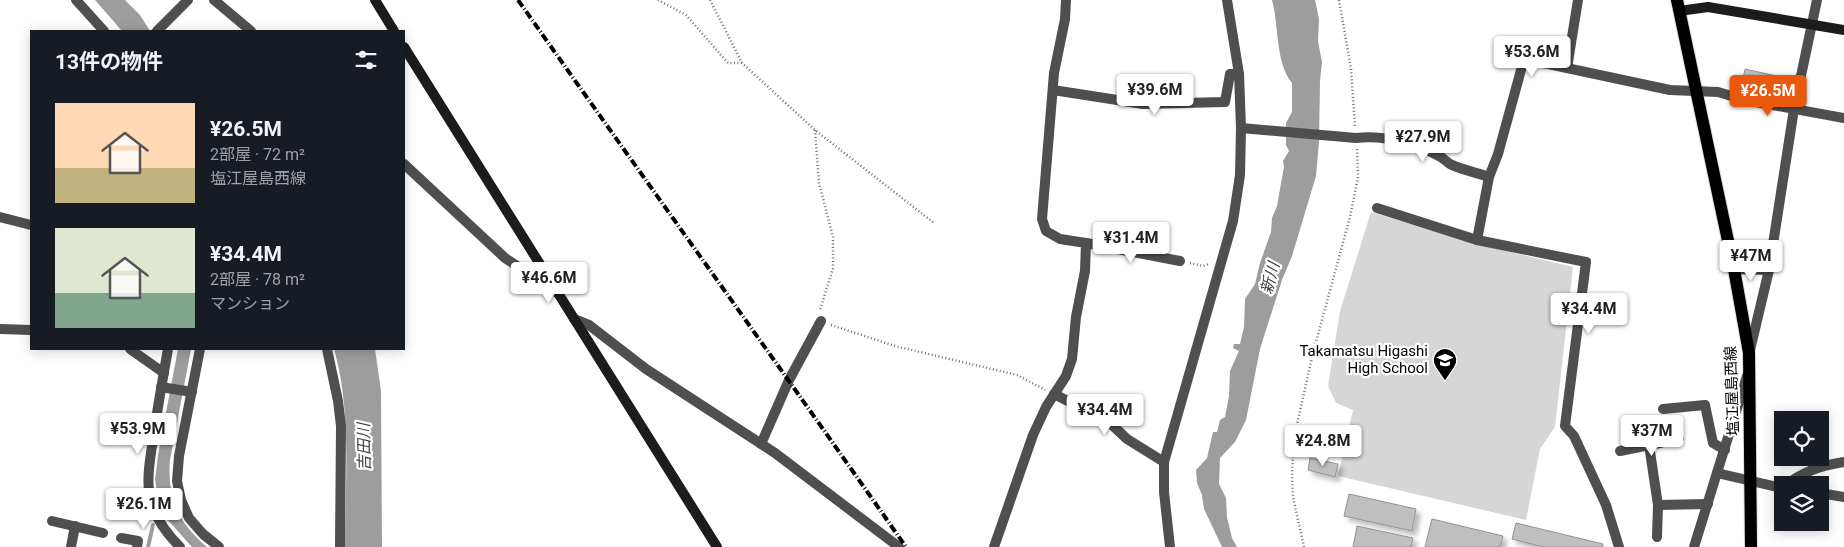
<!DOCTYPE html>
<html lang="ja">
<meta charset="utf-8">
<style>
:root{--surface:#171b24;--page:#20242c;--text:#f1f3f6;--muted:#9ea1a6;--accent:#ea580c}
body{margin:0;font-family:Roboto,"Noto Sans JP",sans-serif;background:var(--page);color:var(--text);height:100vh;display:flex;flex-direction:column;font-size:19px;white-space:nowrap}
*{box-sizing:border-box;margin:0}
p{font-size:16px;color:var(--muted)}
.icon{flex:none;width:28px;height:28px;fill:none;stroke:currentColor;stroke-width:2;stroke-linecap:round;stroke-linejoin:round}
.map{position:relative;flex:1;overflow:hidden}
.drawer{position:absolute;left:30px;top:30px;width:375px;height:320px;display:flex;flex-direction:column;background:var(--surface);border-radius:0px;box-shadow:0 2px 12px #0003}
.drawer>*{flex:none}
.controls{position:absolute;left:1774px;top:411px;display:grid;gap:10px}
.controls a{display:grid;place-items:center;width:55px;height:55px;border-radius:0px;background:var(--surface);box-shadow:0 2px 12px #0003;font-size:25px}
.price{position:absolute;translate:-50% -42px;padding:0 11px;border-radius:5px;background:#fff;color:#222;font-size:16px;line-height:32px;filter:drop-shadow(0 1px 2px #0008)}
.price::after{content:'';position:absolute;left:50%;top:30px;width:15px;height:11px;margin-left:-8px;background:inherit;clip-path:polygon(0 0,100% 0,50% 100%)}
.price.selected{background:var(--accent);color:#fff}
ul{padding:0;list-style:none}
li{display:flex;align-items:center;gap:15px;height:125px;padding:0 25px}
li span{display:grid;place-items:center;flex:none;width:140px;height:100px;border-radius:0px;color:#555}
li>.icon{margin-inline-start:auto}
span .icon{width:60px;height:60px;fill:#fffc;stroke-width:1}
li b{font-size:21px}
h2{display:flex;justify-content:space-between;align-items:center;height:60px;padding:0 25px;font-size:21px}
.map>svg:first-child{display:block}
</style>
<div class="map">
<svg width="1844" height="547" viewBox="0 0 1844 547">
<defs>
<filter id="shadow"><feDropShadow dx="4.5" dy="4.5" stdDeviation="2.5" flood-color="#0004"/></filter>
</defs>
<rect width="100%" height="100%" fill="#fff"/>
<polygon fill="#d6d6d6" points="1371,212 1469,242 1573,267 1555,427 1540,449 1526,520 1338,476 1353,410 1336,403 1328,386 1340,311"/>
<g fill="#9d9d9d">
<polygon points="95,0 125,0 140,15 150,31 122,31"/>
<path d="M1272 0H1315L1319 19 1318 41 1322 62 1320 81 1319 142 1316 176 1292 256 1282 280 1260 349 1246 420 1235 442 1220 458 1219 484 1226 498 1227 517 1232 538 1237 547H1222L1204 509 1202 495 1197 483 1196 470 1207 458 1213 432H1217L1220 420 1225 417 1229 396 1230 371 1239 351 1233 348 1234 344H1240L1244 327 1245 299 1255 284 1260 263 1271 232 1272 218 1277 206 1284 167 1283 161 1289 151 1286 145V123L1292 112V83C1275 62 1279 25 1272 0Z"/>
<path d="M178 349H191L170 460C167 497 178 523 207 547H192L166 518 159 501 155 480 158 455Z"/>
<path d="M334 349H375L381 391 382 547H345C345 483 352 411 334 349Z"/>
</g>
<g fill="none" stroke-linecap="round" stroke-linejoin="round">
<polyline stroke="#9d9d9d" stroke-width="4" points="148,547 153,525"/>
</g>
<g fill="#bfbfbf" stroke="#939393" filter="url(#shadow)">
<polygon points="1745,69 1781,77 1777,98 1741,90"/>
<polygon points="1310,458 1338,464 1335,477 1308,470"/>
<polygon points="1349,494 1416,509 1412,531 1344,516"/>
<polygon points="1432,519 1503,536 1500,547 1425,547"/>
<polygon points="1516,523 1603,544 1602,547 1543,547 1512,539"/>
<polygon points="1357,526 1413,538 1411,547 1353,547"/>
</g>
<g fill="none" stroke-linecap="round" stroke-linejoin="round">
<g stroke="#dbdbdb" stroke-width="14">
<polyline id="primary" points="1677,0 1734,269 1749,353 1751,547"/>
</g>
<g stroke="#717171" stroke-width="2.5" stroke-dasharray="1 2.5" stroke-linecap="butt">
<polyline points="658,0 686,15 728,63 742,63"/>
<polyline points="710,0 742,63 815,130 934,223"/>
<polyline points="1339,0 1351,69 1355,127"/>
<polyline points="815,130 819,183 833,237 833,268 820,310"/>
<polyline points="1190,263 1203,266 1209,264"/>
<polyline points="831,325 895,346 1017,375 1045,390"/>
<polyline points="1304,547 1293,497 1292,474 1294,438 1313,353 1350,217 1358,177 1357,148"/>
</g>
<g stroke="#4f4f4f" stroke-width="10">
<polyline points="76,0 104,31"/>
<polyline points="214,0 251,31"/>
<polyline points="157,31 188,0"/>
<polyline points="1567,68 1578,0"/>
<polyline points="1053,90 1143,104 1225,102 1230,74 1239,74"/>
<path d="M1241 128 1356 138C1384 135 1414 143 1439 156 1444 158 1447 163 1452 165 1464 170 1477 173 1489 177"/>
<polyline points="404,164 505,258 556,292"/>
<polyline points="1377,208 1477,240 1586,262 1565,426 1574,436 1606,505 1619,547"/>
<polyline points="0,217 31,225"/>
<polyline points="1477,240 1489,177 1498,154 1524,59 1670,90 1718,92 1745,100 1844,118"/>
<polyline points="1086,243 1180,261"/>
<polyline points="1734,269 1769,270"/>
<polyline points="574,319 589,325 646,369 775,453 899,547"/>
<polyline points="0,329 31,330"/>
<polyline points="130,349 164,373"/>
<path d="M168 349C163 377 158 405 154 433 151 454 145 481 151 502 156 519 167 534 180 547"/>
<polyline points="200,349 179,456 177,481 181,500 189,518 203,534 219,547"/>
<polyline points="327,349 338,401 341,426 340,547"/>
<polyline points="1750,350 1769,270 1794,109 1817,0"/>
<polyline points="161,387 192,392"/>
<polyline points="1054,394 1109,422 1127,439 1164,462"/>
<polyline points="1663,409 1705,405 1713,443 1725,450"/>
<polyline points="761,444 789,380 821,321"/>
<polyline points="1649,445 1658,505 1657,537"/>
<polyline points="1620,451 1679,439"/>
<polyline points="1717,473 1782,488"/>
<path d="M1787 485C1802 471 1825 465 1844 462"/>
<polyline points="1820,493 1844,497"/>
<polyline points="1658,505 1708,504"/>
<polyline points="52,521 103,533"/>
<polyline points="121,538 138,541 137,547"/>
<polyline points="71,547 75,526"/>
<polyline points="994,547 1033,435 1046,407 1066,376 1072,359 1076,317 1085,271 1086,243 1060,239 1046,231 1042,219 1054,73 1065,19 1066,0"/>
<polyline points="1170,547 1164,492 1164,462 1233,221 1240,175 1241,128 1239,74 1227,0"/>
<polyline points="1694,547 1747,376"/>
</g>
<g stroke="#1c1c1c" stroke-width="10">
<polyline points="375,0 394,31"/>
<polyline points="1679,11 1708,7 1844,30"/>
<polyline points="404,47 717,547"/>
</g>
<use href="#primary" stroke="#000" stroke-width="12"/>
<path stroke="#000" stroke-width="4" stroke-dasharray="8 2.5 1 2.5" stroke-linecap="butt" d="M518 0C647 183 778 364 906 547"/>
</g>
<defs>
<g id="school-pin" transform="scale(1.25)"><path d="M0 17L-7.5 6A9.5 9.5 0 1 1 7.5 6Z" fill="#000" stroke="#fff"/><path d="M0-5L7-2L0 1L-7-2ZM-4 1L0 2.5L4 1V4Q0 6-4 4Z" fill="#fff"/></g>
</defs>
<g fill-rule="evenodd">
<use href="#school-pin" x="1445" y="360"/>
</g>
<g text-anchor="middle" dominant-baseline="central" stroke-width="4.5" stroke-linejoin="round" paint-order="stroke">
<g font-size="15" fill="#000" stroke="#fff" text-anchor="end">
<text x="1428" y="351">Takamatsu Higashi<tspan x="1428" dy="17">High School</tspan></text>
</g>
<g font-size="15" fill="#000" stroke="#fff">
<text transform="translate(1732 391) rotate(-92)">塩江屋島西線</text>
</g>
<g font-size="16" font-style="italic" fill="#3e3e3e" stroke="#fff">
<text transform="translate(1270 278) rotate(-75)">新川</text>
<text transform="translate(364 447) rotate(-91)">吉田川</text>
</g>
</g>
</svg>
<div class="controls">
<a><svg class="icon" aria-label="locate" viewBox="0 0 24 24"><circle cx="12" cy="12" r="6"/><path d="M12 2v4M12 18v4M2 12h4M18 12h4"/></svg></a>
<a><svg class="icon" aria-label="layers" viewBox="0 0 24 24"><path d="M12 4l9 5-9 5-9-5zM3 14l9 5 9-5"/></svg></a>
</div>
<b class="price" style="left:1532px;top:78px">¥53.6M</b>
<b class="price" style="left:1155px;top:116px">¥39.6M</b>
<b class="price selected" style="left:1768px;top:117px">¥26.5M</b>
<b class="price" style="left:1423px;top:163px">¥27.9M</b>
<b class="price" style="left:1131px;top:264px">¥31.4M</b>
<b class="price" style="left:1751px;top:282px">¥47M</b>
<b class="price" style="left:549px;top:304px">¥46.6M</b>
<b class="price" style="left:1589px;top:335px">¥34.4M</b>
<b class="price" style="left:1105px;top:436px">¥34.4M</b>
<b class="price" style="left:138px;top:455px">¥53.9M</b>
<b class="price" style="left:1652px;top:457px">¥37M</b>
<b class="price" style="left:1323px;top:467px">¥24.8M</b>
<b class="price" style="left:144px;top:530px">¥26.1M</b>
<section class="drawer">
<h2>13件の物件<svg class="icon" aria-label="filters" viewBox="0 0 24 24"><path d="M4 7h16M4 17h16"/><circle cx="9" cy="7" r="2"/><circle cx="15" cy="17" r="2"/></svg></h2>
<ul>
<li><span style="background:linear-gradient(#ffd9b3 65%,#c2b280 0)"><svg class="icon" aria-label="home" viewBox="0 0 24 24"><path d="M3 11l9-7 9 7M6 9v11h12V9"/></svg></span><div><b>¥26.5M</b><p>2部屋 · 72 m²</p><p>塩江屋島西線</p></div></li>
<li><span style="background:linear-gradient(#dfe7d0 65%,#7fa58c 0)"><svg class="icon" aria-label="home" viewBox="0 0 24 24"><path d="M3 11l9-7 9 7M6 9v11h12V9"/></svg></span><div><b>¥34.4M</b><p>2部屋 · 78 m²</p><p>マンション</p></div></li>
</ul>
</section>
</div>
